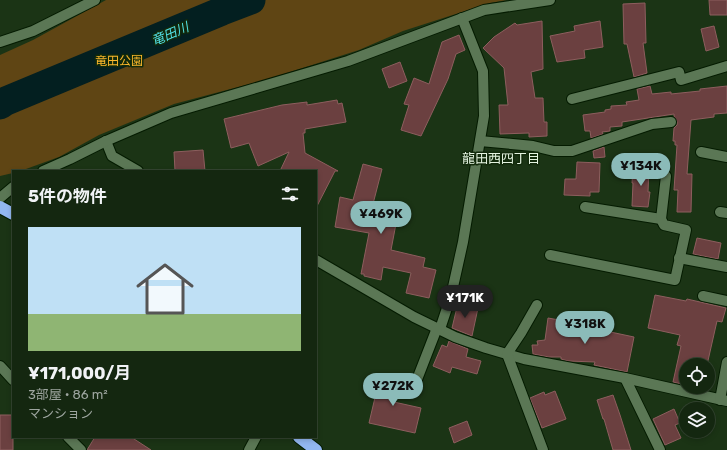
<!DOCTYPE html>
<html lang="ja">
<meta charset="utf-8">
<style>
:root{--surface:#142710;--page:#21331e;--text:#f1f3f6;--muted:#9da59f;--line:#334430;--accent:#8bbbb9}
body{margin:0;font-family:Rubik,"Noto Sans JP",sans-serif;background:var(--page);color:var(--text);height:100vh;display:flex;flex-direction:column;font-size:15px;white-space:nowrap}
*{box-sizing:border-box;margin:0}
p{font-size:13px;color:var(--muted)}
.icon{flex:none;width:22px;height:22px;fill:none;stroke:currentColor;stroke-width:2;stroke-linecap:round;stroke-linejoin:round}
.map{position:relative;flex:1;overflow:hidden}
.side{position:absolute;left:12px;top:170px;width:305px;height:268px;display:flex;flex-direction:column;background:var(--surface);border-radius:0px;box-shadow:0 2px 6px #0003,0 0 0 1px var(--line)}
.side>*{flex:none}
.controls{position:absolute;left:679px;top:358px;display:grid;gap:8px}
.controls a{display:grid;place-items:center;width:36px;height:36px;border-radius:50%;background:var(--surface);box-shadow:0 2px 6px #0003,0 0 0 1px var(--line);font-size:20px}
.price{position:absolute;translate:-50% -34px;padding:0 9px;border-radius:14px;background:var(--accent);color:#111;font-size:13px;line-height:26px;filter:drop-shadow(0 1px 2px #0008)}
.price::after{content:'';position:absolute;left:50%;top:24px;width:12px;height:9px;margin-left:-6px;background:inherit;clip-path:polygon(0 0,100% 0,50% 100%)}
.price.selected{background:#222;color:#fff}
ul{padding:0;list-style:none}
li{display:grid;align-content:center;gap:8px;height:212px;padding:0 16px}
li span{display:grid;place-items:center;height:124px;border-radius:0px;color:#555}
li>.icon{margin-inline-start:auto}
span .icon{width:72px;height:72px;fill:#fffc;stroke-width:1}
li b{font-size:17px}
h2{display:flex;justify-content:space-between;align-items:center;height:48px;padding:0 16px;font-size:17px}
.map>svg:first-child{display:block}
</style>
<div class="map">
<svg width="727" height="450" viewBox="0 0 727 450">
<rect width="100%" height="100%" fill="#1b3415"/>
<polygon fill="#5f4514" points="106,0 507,0 490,3 403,31 359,50 265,80 174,104 99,135 59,157 26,169 13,171 13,173 0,176 0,55 33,40"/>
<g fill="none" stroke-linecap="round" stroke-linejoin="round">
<polyline stroke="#031f20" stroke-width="29" points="0,105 6,101 222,11 251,0"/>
</g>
<g fill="#6b4040" stroke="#8d5e5e">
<polygon points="709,0 727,0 727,15 710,15"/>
<polygon points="645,3 646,43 643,43 647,73 634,77 627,44 624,44 623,4"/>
<polygon points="542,21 543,69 531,72 535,98 543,98 544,122 547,122 547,136 529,137 529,133 500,134 499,105 508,105 504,68 483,48 494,37 515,23 517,25"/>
<polygon points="600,21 603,47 584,50 585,58 557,62 550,36 575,31 574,26"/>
<polygon points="714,26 719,47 706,51 701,29"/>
<polygon points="459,35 465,50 456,54 448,79 421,136 401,130 409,105 404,104 414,78 429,84 442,42"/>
<polygon points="400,62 407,81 389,88 382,69"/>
<polygon points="650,86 652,94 671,92 671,94 700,91 700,89 727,86 727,113 714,114 714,117 691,120 687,174 692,174 691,212 677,212 678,190 674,190 677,145 675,145 675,141 673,141 674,128 677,125 677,122 674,116 674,114 622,122 622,126 610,127 610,131 602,132 603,134 591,138 590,131 585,131 583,115 605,112 605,110 611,109 611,106 627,105 626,102 639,100 637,89"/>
<polygon points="337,100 338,104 342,103 346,122 305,129 305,133 303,133 305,153 338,171 335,171 316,208 316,171 280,171 289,152 258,166 249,143 231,148 224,119 282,105 307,102 307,105"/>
<polygon points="604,147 605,157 594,158 593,151"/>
<polygon points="203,150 205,171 175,171 174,152"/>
<polygon points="577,162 600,163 599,192 590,192 590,196 564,195 565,179 576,179"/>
<polygon points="363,164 382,169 373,204 399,208 391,250 425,258 423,267 436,270 429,298 406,293 411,273 383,267 381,280 364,276 364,274 361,274 369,233 335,227 340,197 353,200"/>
<polygon points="633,167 649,167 648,192 650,192 648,207 632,206 633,183 632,183"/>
<polygon points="697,238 721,243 718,259 693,254"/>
<polygon points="655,295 686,301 687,299 726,308 722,322 717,321 707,365 686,365 686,385 673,382 681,346 677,345 680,335 648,328"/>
<polygon points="458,303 478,308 472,336 452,328"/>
<polygon points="548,318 587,325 587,327 634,337 627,372 594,365 595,362 568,361 561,359 561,357 549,357 533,354 532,345 538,345 537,341 545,340"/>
<polygon points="449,341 468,349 466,357 481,361 477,374 452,367 450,373 433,366 442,345 447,347"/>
<polygon points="380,374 402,382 394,402 421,408 415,433 369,423 377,389 374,388"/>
<polygon points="555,391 566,419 542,428 530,398 544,392 545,395"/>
<polygon points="613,395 620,415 631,450 613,450 604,419 603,419 597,400"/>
<polygon points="674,409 680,423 675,425 681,438 665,445 653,419"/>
<rect x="0" y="415" width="13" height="35"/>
<polygon points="467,421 472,435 454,443 449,428"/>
<polygon points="95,437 131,437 151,450 87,450"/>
</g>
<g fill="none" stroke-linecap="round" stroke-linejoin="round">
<g stroke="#041b00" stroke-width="12">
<g id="minor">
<polyline points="0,42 33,31 95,0"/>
<polyline points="572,99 679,72 681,80 727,66"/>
<polyline points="106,141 112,156 138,171"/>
<polyline points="480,141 533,146 554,151 572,151 652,124 671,122"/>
<polyline points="701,152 727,157"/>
<polyline points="43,171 70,159 106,141 171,113 348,61 484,10 550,0"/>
<polyline points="0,198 13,187"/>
<polyline points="585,207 661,219"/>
<polyline points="720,212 727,213"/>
<polyline points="550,255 675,280 686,230 664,225 661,219 666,176"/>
<polyline points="679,258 727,267"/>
<polyline points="316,260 414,317 455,337 486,348 524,359 625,378 727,401"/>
<polyline points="703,296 727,301"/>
<polyline points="537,305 521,333 507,354 543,450"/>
<polyline points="440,329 451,296 463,242 484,116 483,71 462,18"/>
<polyline points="0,366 13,380"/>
<polyline points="625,378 660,450"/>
<polyline points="416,382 437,328"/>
<polyline points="720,400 727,362"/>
<polyline points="68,437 81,450"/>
<polyline points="249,450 256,437"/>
</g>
</g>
<g stroke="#041b00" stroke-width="14">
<g id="highway">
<polyline points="0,207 13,214"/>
<polyline points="299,437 316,450"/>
</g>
</g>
<use href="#minor" stroke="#5b7755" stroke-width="10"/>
<use href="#highway" stroke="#92b7f1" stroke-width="12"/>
</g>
<g text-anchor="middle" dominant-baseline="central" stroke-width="3" stroke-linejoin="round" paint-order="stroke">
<g font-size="12" fill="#fab62c" stroke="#122a0b">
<text x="119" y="61">竜田公園</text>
</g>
<g font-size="13" font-style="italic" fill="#51dfe5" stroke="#122a0b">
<text transform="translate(170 34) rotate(-23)">竜田川</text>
</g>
<g font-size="13" fill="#e4f3e0" stroke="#122a0b">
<text x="501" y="158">龍田西四丁目</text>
</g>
</g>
</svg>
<div class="controls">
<a><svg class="icon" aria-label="locate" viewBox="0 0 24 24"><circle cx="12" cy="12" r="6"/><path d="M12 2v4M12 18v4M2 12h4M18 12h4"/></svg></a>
<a><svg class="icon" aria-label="layers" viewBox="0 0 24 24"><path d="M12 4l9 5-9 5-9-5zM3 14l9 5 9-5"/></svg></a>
</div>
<b class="price" style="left:641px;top:187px">¥134K</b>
<b class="price" style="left:381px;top:235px">¥469K</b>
<b class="price selected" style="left:465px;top:319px">¥171K</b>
<b class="price" style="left:585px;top:345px">¥318K</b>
<b class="price" style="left:393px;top:407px">¥272K</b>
<section class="side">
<h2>5件の物件<svg class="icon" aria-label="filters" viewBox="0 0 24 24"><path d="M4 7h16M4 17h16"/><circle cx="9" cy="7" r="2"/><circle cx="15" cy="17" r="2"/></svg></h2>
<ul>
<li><span style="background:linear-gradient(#bfe0f5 70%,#8fb573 0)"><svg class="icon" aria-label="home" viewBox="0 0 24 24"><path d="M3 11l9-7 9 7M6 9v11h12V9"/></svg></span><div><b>¥171,000/月</b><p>3部屋 · 86 m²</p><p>マンション</p></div></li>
</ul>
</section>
</div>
